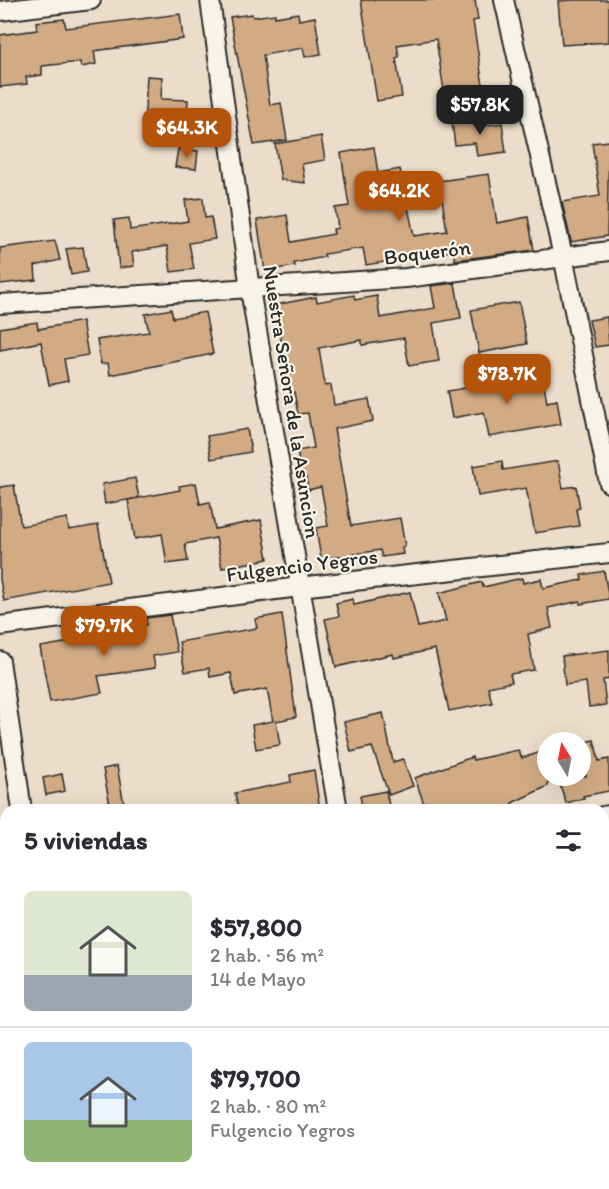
<!DOCTYPE html>
<html lang="es">
<meta charset="utf-8">
<style>
:root{--surface:#fff;--page:#f7f7f7;--text:#2b2b33;--muted:#7c7c81;--line:#e1e1e2;--accent:#b45309}
body{margin:0;font-family:Itim,sans-serif;background:var(--page);color:var(--text);height:100vh;display:flex;flex-direction:column;font-size:22px;white-space:nowrap}
*{box-sizing:border-box;margin:0}
p{font-size:20px;color:var(--muted)}
.icon{flex:none;width:33px;height:33px;fill:none;stroke:currentColor;stroke-width:2;stroke-linecap:round;stroke-linejoin:round}
.map{position:relative;flex:1;overflow:hidden}
.sheet{position:absolute;left:0px;top:804px;width:609px;height:386px;display:flex;flex-direction:column;background:var(--surface);border-radius:18px 18px 0 0;box-shadow:0 6px 24px #0002}
.sheet>*{flex:none}
.needle{width:39px;rotate:350deg}
.controls{position:absolute;left:537px;top:732px;display:grid;gap:12px}
.controls a{display:grid;place-items:center;width:54px;height:54px;border-radius:50%;background:var(--surface);box-shadow:0 6px 24px #0002;font-size:30px}
.price{position:absolute;translate:-50% -51px;padding:0 14px;border-radius:12px;background:var(--accent);color:#fff;font-size:20px;line-height:39px;filter:drop-shadow(0 2px 3px #0008)}
.price::after{content:'';position:absolute;left:50%;top:36px;width:18px;height:14px;margin-left:-9px;background:inherit;clip-path:polygon(0 0,100% 0,50% 100%)}
.price.current{background:#222;color:#fff}
ul{padding:0;list-style:none}
li{display:flex;align-items:center;gap:18px;height:150px;padding:0 24px}
li+li{border-top:2px solid var(--line)}
li span{display:grid;place-items:center;flex:none;width:168px;height:120px;border-radius:9px;color:#555}
li>.icon{margin-inline-start:auto}
span .icon{width:72px;height:72px;fill:#fffc;stroke-width:1}
li b{font-size:26px}
h2{display:flex;justify-content:space-between;align-items:center;height:72px;padding:0 24px;font-size:26px}
.map>svg:first-child{display:block}
</style>
<div class="map">
<svg width="609" height="1189" viewBox="0 0 609 1189">
<rect width="100%" height="100%" fill="#ecddca"/>
<filter id="ink" filterUnits="userSpaceOnUse"><feTurbulence type="fractalNoise" baseFrequency=".0167" numOctaves="2"/><feDisplacementMap in="SourceGraphic" scale="12" xChannelSelector="R" yChannelSelector="G"/><feConvolveMatrix kernelMatrix="1 2 1 2 8 2 1 2 1" color-interpolation-filters="sRGB"/></filter>
<g filter="url(#ink)">
<g fill="#d2ab84" stroke="#2b2b2b" stroke-width="1.5">
<polygon points="361,0 475,0 478,20 473,21 483,85 444,91 436,39 397,45 399,57 396,58 402,97 377,101"/>
<polygon points="574,0 609,0 609,42 562,45 558,1"/>
<polygon points="298,13 299,20 315,17 321,54 305,57 303,48 263,55 270,105 281,103 287,140 254,145 230,17 252,14 253,17 275,14 275,17"/>
<polygon points="180,14 183,39 94,51 96,64 81,67 80,62 42,66 42,75 26,77 27,84 0,87 0,35 37,30 36,22 64,19 66,28"/>
<polygon points="147,76 162,77 161,99 188,100 186,129 144,127"/>
<polygon points="486,118 487,125 502,123 506,152 477,156 475,143 455,145 452,123"/>
<polygon points="321,136 325,160 302,164 305,183 281,180 275,144"/>
<polygon points="609,141 607,236 571,242 562,202 600,196 592,143"/>
<polygon points="374,147 378,173 400,169 414,236 447,231 439,181 489,174 497,223 528,217 534,250 455,260 453,251 366,265 363,248 324,254 325,257 294,263 295,266 265,271 257,220 287,215 291,242 334,234 333,229 338,228 335,208 349,206 341,153"/>
<polygon points="178,149 198,151 196,169 175,167"/>
<polygon points="203,198 205,218 211,217 215,239 189,243 194,269 171,272 167,246 132,252 134,266 119,268 114,220 129,218 130,230 188,221 185,200"/>
<polygon points="55,241 60,260 35,266 36,280 0,284 0,248"/>
<polygon points="83,247 87,272 71,275 66,249"/>
<polygon points="455,283 461,318 433,323 439,361 409,366 404,338 362,345 362,340 319,348 325,386 331,385 334,405 369,399 373,421 334,429 351,526 400,518 405,546 402,547 403,554 382,557 380,550 321,559 316,528 328,526 321,487 308,490 306,477 302,478 297,451 314,448 308,413 298,414 294,392 290,392 275,305 316,297 317,302 354,295 355,300 377,296 380,318 435,308 431,286"/>
<polygon points="519,302 527,344 479,353 471,310"/>
<polygon points="171,309 173,318 205,312 213,354 110,375 108,363 101,364 97,340 149,332 145,314"/>
<polygon points="607,317 609,345 595,347 589,320"/>
<polygon points="82,321 88,355 64,359 68,381 49,385 41,342 0,350 0,328 37,322 38,329"/>
<polygon points="542,375 547,402 557,400 561,424 489,437 484,412 452,418 447,391"/>
<polygon points="247,429 251,452 211,459 207,436"/>
<polygon points="502,461 503,470 558,461 563,488 576,486 580,508 576,509 579,526 535,533 526,488 478,496 473,466"/>
<polygon points="135,478 139,498 105,504 102,484"/>
<polygon points="196,483 200,504 210,502 215,529 261,520 268,559 222,568 216,538 185,544 188,561 167,564 162,534 135,539 128,500 180,490 179,486"/>
<polygon points="14,485 21,526 67,518 69,530 98,525 109,582 4,601 0,580 0,487"/>
<polygon points="604,571 609,599 580,604 580,601 548,608 552,628 528,634 534,670 510,674 512,682 488,687 492,703 449,711 435,649 394,658 393,654 336,667 325,619 339,616 336,603 353,599 354,605 410,592 418,627 446,621 439,593 482,582 483,587 522,578 523,583 541,579 543,588 582,580 581,575"/>
<polygon points="282,614 296,717 276,721 280,745 256,749 252,725 273,721 267,689 235,695 231,673 210,677 209,668 185,672 179,642 257,628 255,619"/>
<polygon points="170,615 177,652 153,656 155,668 98,676 102,693 50,702 40,647 75,641 75,637 147,625 146,618"/>
<polygon points="609,650 609,679 603,680 606,705 589,707 586,682 565,685 562,656"/>
<polygon points="383,713 393,762 403,759 413,786 389,795 372,747 351,752 344,722"/>
<polygon points="594,740 599,761 609,759 609,791 583,796 584,798 566,803 557,776 586,776 580,743"/>
<polygon points="518,750 522,758 548,750 548,786 512,803 513,808 500,810 426,810 415,778 472,757 473,760"/>
<polygon points="117,766 125,810 111,810 103,769"/>
<polygon points="314,770 320,810 238,810 235,793 291,782 290,775"/>
<polygon points="62,774 65,791 46,795 43,778"/>
<polygon points="386,791 390,810 363,810 360,796"/>
</g>
<g fill="none" stroke-linecap="round" stroke-linejoin="round">
<g stroke="#2b2b2b" stroke-width="22">
<g id="minor">
<polyline points="210,0 250,289 338,810"/>
<polyline points="504,0 563,256 609,483"/>
<polyline points="0,11 91,0"/>
<polyline points="0,304 406,278 609,251"/>
<polyline points="0,626 299,587 609,553"/>
<polyline points="0,661 22,810"/>
<polyline points="603,816 609,815"/>
<polyline points="0,905 6,904"/>
<polyline points="603,1112 609,1111"/>
<polyline points="103,1184 104,1189"/>
<polyline points="402,1184 403,1189"/>
<polyline points="17,1189 60,1184"/>
</g>
</g>
<use href="#minor" stroke="#f7f3e8" stroke-width="18"/>
</g>
</g>
<g text-anchor="middle" dominant-baseline="central" stroke-width="4.5" stroke-linejoin="round" paint-order="stroke">
<g font-size="21" fill="#2b2b2b" stroke="#f7f3e8">
<text transform="translate(427 252) rotate(-7)">Boquerón</text>
<text transform="translate(292 402) rotate(81)">Nuestra Señora de la Asuncion</text>
<text transform="translate(302 565) rotate(-7)">Fulgencio Yegros</text>
</g>
</g>
</svg>
<div class="controls">
<a><svg class="needle" viewBox="-14 -14 28 28"><path d="M0-13l5 13h-10z" fill="#e53935"/><path d="M0 13l5-13h-10z" fill="#7c7c81"/></svg></a>
</div>
<b class="price current" style="left:480px;top:136px">$57.8K</b>
<b class="price" style="left:187px;top:159px">$64.3K</b>
<b class="price" style="left:399px;top:222px">$64.2K</b>
<b class="price" style="left:507px;top:405px">$78.7K</b>
<b class="price" style="left:104px;top:657px">$79.7K</b>
<section class="sheet">
<h2>5 viviendas<svg class="icon" aria-label="filters" viewBox="0 0 24 24"><path d="M4 7h16M4 17h16"/><circle cx="9" cy="7" r="2"/><circle cx="15" cy="17" r="2"/></svg></h2>
<ul>
<li><span style="background:linear-gradient(#dfe7d0 70%,#9aa5b1 0)"><svg class="icon" aria-label="home" viewBox="0 0 24 24"><path d="M3 11l9-7 9 7M6 9v11h12V9"/></svg></span><div><b>$57,800</b><p>2 hab. · 56 m²</p><p>14 de Mayo</p></div></li>
<li><span style="background:linear-gradient(#a9c7e8 65%,#8fb573 0)"><svg class="icon" aria-label="home" viewBox="0 0 24 24"><path d="M3 11l9-7 9 7M6 9v11h12V9"/></svg></span><div><b>$79,700</b><p>2 hab. · 80 m²</p><p>Fulgencio Yegros</p></div></li>
</ul>
</section>
</div>
